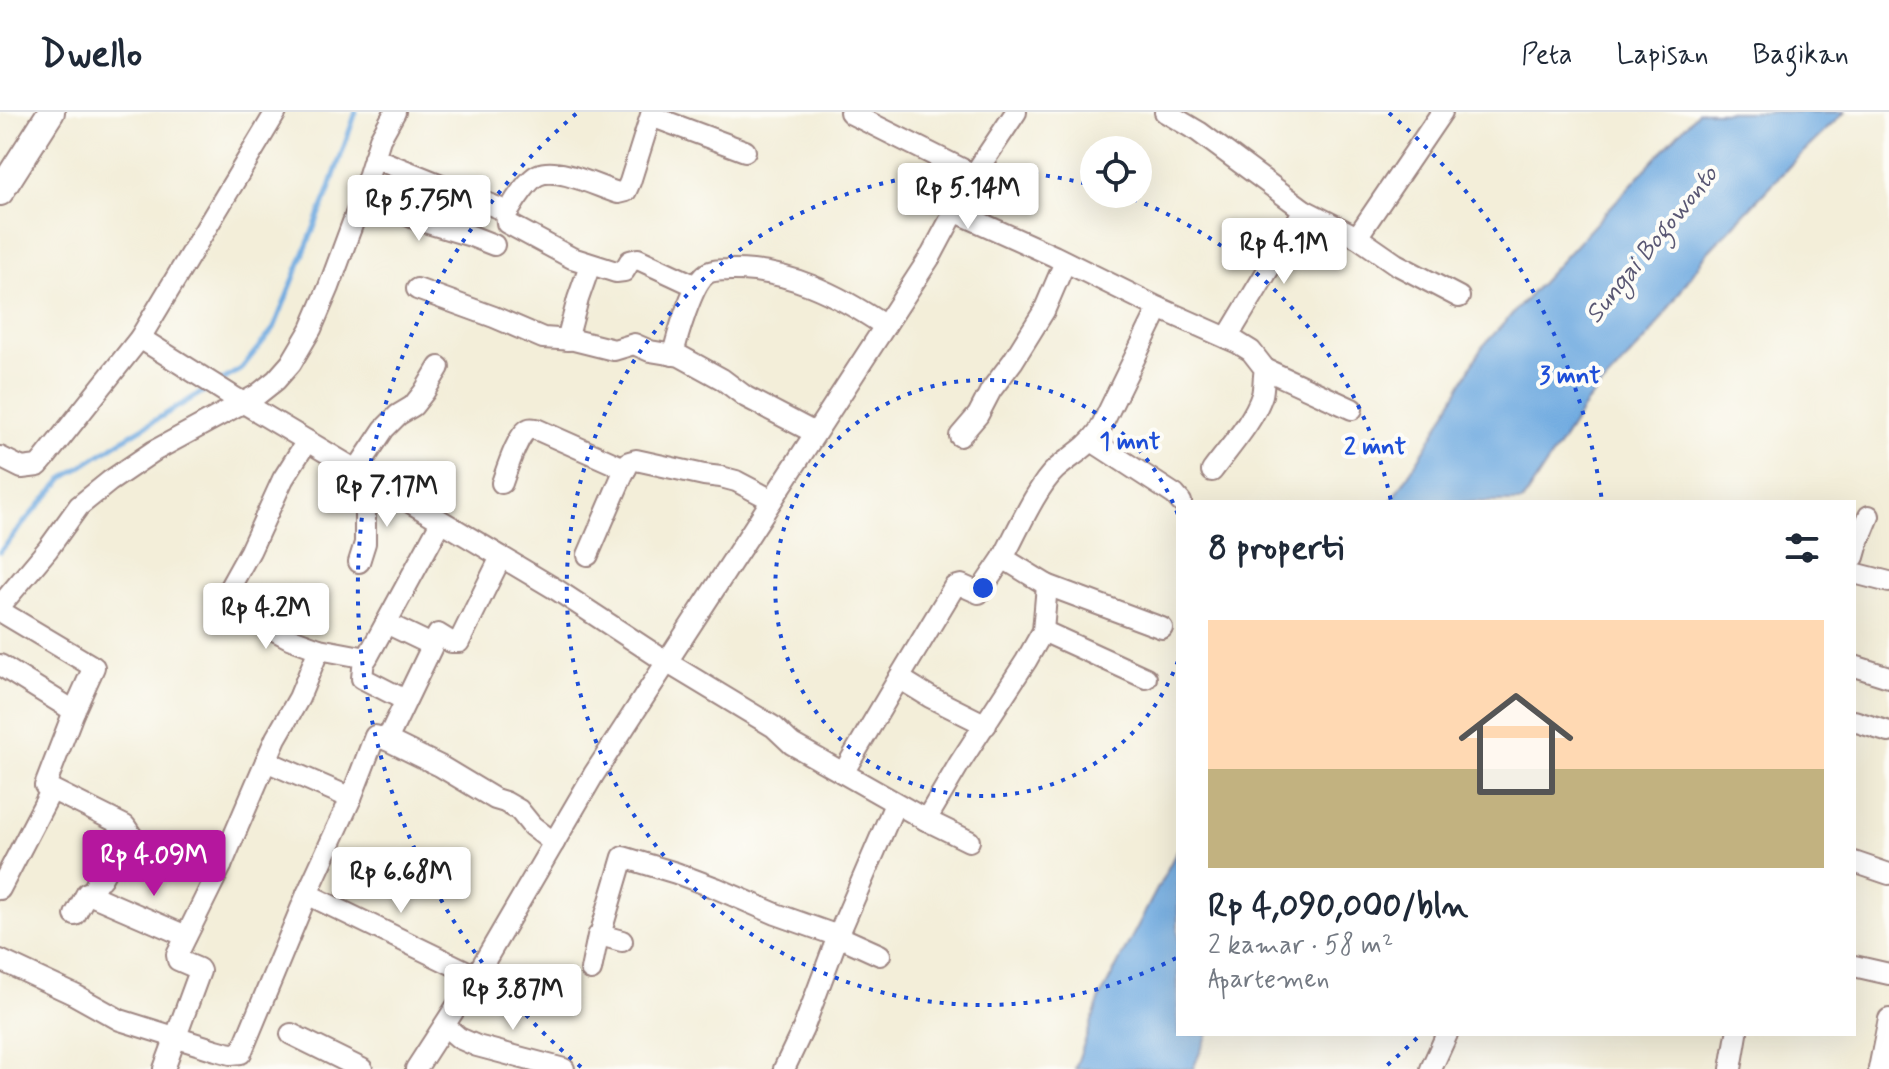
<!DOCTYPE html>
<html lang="id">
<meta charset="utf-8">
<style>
:root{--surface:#fff;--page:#f2f2f3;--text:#1f2937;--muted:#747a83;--line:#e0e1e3;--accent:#b5179e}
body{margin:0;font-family:Mynerve,sans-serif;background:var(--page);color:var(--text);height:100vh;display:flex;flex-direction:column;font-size:30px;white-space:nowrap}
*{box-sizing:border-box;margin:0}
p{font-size:26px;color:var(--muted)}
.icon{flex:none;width:44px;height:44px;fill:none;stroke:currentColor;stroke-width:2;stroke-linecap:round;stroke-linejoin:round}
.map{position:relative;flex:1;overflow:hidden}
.details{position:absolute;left:1176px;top:388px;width:680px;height:536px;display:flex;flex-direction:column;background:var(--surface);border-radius:0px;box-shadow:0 8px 32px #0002}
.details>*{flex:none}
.fabs{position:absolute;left:1080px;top:24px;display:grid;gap:16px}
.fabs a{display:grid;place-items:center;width:72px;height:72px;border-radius:50%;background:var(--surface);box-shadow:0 8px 32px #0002;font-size:40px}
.price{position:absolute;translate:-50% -68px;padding:0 18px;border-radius:8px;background:#fff;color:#222;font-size:26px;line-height:52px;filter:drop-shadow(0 2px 4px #0008)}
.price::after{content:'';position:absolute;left:50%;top:48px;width:24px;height:18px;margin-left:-12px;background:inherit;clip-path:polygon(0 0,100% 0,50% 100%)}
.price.selected{background:var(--accent);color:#fff}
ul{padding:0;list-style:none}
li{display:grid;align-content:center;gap:16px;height:424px;padding:0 32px}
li+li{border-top:2px solid var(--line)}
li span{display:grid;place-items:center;height:248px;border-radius:0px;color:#555}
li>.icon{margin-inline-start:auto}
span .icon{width:144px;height:144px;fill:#fffc;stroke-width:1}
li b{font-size:34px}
h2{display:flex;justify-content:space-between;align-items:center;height:96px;padding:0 32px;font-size:34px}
header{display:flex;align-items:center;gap:48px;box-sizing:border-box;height:112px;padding:0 40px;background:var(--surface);border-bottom:2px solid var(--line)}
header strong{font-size:38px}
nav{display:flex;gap:44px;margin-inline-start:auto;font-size:28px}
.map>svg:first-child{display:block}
</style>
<header>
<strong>Dwello</strong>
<nav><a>Peta</a><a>Lapisan</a><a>Bagikan</a></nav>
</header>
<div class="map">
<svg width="1889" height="957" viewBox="0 0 1889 957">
<rect width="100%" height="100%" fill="#fdfcf7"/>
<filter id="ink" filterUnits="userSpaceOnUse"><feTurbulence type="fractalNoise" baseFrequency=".0125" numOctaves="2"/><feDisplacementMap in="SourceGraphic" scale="16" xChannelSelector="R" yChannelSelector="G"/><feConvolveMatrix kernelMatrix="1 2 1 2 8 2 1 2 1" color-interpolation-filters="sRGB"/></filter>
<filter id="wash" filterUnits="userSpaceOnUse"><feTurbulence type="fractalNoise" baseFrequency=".006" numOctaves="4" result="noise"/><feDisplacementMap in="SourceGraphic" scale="32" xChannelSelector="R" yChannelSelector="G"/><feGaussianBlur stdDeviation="1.8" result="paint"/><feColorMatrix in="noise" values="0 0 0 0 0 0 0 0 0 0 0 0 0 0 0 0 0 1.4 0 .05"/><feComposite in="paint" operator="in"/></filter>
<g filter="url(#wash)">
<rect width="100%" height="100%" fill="#f3eed9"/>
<g fill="#70aae0" stroke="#5d6486" stroke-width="2">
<polygon points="1698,0 1845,0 1796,47 1707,141 1650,223 1588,289 1522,390 1391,390 1427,334 1482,235"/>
<polygon points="1178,737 1178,922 1208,922 1193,957 1075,957 1100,886"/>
</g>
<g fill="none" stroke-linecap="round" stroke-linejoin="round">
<g stroke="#70aae0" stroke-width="5">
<polyline points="221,269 241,257 274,216 328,81 356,0"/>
<polyline points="0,440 26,408 64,366 124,327 209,276"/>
</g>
</g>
</g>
<g filter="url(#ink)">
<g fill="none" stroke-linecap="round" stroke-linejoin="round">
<g stroke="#9e8682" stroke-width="24">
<g id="minor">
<polyline points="850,0 852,2 974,63"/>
<polyline points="1165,0 1199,20 1304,98 1357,125 1396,152 1459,185"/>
<polyline points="651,4 745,39"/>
<path d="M374 46 506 99 510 97C515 88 529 67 538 63 558 54 598 75 618 81L626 79 630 70 652 0"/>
<polyline points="363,84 421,109 471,124 494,133"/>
<polyline points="506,99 507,111 572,146 616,160 624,159 630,149 638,147 696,174"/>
<path d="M954 99 1054 144 1159 196 1238 231 1251 239 1265 257C1263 266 1264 275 1262 283 1254 309 1228 337 1212 359"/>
<polyline points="1357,125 1442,0"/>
<polyline points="417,177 494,205 543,226 574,228 614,238 634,232 650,239 680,244 722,267 746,285 815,321"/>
<path d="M1159 196 1099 319C1085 338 1072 343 1056 357 1037 374 1016 422 1003 446L1047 473 1162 516"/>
<polyline points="140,226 232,284 557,478 668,551 774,615 792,632 926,708 959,652 1026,549 1043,519 1047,473"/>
<polyline points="1227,226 1304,98"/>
<polyline points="567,228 578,187 590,153"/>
<path d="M673 243C677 225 692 173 705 163 712 157 721 159 729 158 786 156 839 183 885 214"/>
<polyline points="1265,257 1352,297"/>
<polyline points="960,324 978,303 991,278 1013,249 1044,199 1065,150"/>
<polyline points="307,329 283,367 250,439 225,484 222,495 227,499 259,510 289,526 319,537 367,546 441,410"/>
<polyline points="1092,329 1175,383 1181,390"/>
<polyline points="0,345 22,356 38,354 44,347 140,226 276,0"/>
<polyline points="356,359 384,317 398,303 413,294 424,280 439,255"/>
<path d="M502 371C506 360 518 321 529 317 531 316 533 317 536 317L626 357"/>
<polyline points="588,443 622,364 629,350 636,348 704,363 721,365 736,369 772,388"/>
<polyline points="1854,445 1858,431 1869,404"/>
<polyline points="359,450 365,431 365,403 367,387 374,370"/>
<polyline points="1854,461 1889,470"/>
<polyline points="0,494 48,437 79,394 110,369 154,339 257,283 276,268 291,251 311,217 329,175 359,94 380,27 395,0"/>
<polyline points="1,494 5,502 94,555 74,599 45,674 125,714 137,732 168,750 172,749 181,737 221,754"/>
<polyline points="386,511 432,533"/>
<polyline points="1043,519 1146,566"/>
<polyline points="364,547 362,566 405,588"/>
<polyline points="0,553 74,599"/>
<polyline points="1854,554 1889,565"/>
<polyline points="899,566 954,475 961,473 979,481 1003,446"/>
<polyline points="1854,609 1889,620"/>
<polyline points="387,628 438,522 451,530 459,530 501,445"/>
<polyline points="266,649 351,686"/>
<polyline points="843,661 899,566 930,585 986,613"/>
<polyline points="926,708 969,729"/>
<polyline points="1854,750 1889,762"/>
<polyline points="109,753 101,767 98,768 91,783 186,824"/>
<polyline points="0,777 51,679"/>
<polyline points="307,782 476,864"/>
<polyline points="75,803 87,781 91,783"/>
<polyline points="600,823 622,829"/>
<polyline points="0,848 75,883 120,908 216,938 231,942 241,941 307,782 351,686 375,624 387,628 440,654 495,687 505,690 519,698 532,714 554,731"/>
<polyline points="1854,854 1889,862"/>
<polyline points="591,858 598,824 600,823 623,745 676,761 716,776 776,802 838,824 880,843"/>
<polyline points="445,914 459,926 477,934 564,957"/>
<polyline points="291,922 362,957"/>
<polyline points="164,957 200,859 199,857 178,848 177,843 221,754 266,649 276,626 299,586 319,537"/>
<polyline points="416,957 476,864 594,662 932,142 974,63 1016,0"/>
<polyline points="784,957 803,917 838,824 895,692"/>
<polyline points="1431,957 1447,922"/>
<polyline points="1731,957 1737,922"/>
<polyline points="1879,957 1889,907"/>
</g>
</g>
<g stroke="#9e8682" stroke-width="30">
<polyline id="major" points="0,80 51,0"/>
</g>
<use href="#minor" stroke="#fff" stroke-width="20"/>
<use href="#major" stroke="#fff" stroke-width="26"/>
</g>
</g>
<g fill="none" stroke="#1d4ed8" stroke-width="4" stroke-dasharray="4 8">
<path d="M1178 549A208 208 0 1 1 1178 403"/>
<path d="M1176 846A417 417 0 1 1 1091 73M1122 83A417 417 0 0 1 1391 389"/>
<path d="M1417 926A625 625 0 0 1 1385 955M581 955A625 625 0 0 1 577 1M1389 1A625 625 0 0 1 1602 389"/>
</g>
<g text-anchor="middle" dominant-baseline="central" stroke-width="8" stroke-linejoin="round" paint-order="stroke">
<g font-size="26" font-style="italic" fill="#595773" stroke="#fdfcf7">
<text transform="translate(1652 133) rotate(-51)">Sungai Bogowonto</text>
</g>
</g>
<circle cx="983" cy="476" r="12" fill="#1d4ed8" stroke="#fdfcf7" stroke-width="4"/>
<g font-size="24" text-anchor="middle" font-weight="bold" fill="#1d4ed8" stroke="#fdfcf7" stroke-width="8" stroke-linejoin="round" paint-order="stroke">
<text x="1570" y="271">3 mnt</text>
<text x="1130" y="337">1 mnt</text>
<text x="1375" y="342">2 mnt</text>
</g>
</svg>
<div class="fabs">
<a><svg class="icon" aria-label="locate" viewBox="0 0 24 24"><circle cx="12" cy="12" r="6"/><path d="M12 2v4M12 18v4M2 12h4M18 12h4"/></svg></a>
</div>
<b class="price" style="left:968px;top:119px">Rp 5.14M</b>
<b class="price" style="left:419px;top:131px">Rp 5.75M</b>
<b class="price" style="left:1284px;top:174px">Rp 4.1M</b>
<b class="price" style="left:387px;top:417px">Rp 7.17M</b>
<b class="price" style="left:266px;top:539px">Rp 4.2M</b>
<b class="price selected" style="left:154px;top:786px">Rp 4.09M</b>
<b class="price" style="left:401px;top:803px">Rp 6.68M</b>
<b class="price" style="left:513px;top:920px">Rp 3.87M</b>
<section class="details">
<h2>8 properti<svg class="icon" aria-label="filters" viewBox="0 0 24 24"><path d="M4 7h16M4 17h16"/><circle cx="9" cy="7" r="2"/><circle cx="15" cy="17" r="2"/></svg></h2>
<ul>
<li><span style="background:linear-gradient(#ffd9b3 60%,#c2b280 0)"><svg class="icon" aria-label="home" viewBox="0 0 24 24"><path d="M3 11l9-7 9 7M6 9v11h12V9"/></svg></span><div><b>Rp 4,090,000/bln</b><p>2 kamar · 58 m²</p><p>Apartemen</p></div></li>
</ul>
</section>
</div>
